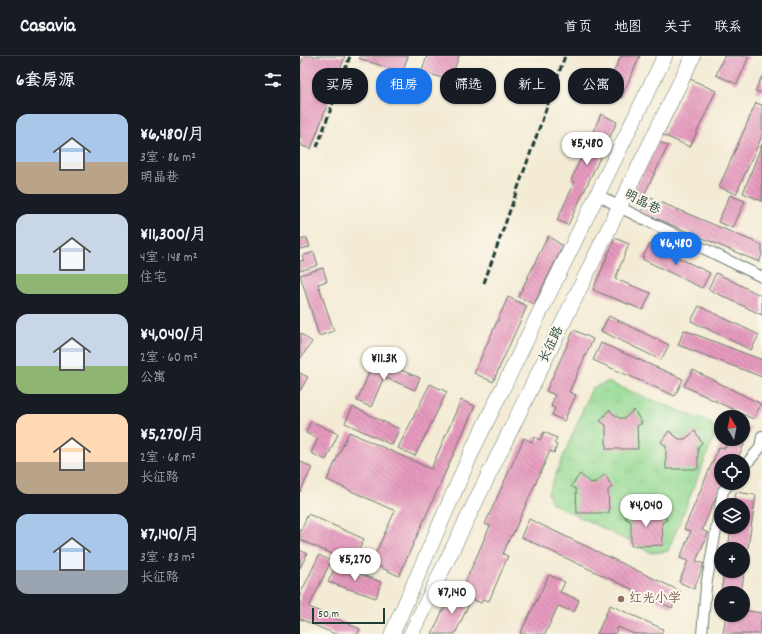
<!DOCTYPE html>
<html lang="zh">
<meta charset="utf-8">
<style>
:root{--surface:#171b24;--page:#242831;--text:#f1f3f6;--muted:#9ea1a6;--line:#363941;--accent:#1a73e8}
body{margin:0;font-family:Dekko,"LXGW WenKai TC",sans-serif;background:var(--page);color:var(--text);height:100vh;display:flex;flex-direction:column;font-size:15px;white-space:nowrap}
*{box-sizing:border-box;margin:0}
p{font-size:13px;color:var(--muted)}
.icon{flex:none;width:22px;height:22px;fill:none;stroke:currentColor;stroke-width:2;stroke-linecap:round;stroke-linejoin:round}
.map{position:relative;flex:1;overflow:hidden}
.side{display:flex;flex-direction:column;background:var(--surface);width:300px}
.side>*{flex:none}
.hud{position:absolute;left:12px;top:12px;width:380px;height:36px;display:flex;gap:8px}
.needle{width:26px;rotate:350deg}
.tools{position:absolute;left:414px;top:354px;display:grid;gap:8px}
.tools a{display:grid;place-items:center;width:36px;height:36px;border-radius:50%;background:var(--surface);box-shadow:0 1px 3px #0004;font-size:20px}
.scale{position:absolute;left:12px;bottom:10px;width:73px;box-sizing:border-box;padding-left:4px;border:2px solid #1f3d34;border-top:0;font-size:11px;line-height:14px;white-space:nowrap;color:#1f3d34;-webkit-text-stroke:3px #fbf7ec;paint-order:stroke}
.price{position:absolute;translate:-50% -34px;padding:0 9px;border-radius:14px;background:#fff;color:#222;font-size:13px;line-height:26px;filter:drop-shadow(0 1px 2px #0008)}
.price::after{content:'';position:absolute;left:50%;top:24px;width:12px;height:9px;margin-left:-6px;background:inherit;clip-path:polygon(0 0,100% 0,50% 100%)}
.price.selected{background:var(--accent);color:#fff}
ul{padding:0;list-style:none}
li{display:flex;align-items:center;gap:12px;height:100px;padding:0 16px}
li span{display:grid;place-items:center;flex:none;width:112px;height:80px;border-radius:12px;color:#555}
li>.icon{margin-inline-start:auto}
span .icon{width:48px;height:48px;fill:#fffc;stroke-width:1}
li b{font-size:17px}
h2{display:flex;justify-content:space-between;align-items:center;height:48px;padding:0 16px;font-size:17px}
.tag{padding:0 14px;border-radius:16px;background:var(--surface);box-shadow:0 1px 3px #0004;font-size:14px;line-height:36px}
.tag.selected{background:var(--accent);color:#fff}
header{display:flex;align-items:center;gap:24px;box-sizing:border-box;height:56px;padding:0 20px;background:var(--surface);border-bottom:1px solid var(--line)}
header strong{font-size:19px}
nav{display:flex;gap:22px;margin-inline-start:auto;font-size:14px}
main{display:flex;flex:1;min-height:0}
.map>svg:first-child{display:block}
</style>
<header>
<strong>Casavia</strong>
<nav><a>首页</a><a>地图</a><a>关于</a><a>联系</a></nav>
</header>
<main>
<section class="side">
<h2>6套房源<svg class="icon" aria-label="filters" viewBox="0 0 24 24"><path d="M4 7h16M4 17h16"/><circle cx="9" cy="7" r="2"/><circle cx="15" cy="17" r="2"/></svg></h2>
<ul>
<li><span style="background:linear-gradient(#a9c7e8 60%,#b9a48a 0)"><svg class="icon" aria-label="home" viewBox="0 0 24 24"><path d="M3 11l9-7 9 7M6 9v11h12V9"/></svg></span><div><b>¥6,480/月</b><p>3室 · 86 m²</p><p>明晶巷</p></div></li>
<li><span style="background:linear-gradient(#c9d6e8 75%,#8fb573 0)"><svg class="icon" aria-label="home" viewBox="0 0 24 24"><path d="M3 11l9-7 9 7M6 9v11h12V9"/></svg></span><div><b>¥11,300/月</b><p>4室 · 148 m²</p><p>住宅</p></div></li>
<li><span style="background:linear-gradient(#c9d6e8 65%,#8fb573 0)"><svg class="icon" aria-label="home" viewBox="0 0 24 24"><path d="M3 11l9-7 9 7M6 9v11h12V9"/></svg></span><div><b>¥4,040/月</b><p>2室 · 60 m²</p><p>公寓</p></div></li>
<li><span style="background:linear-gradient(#ffd9b3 60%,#b9a48a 0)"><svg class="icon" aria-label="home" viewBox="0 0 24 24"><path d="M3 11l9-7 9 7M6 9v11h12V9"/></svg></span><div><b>¥5,270/月</b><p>2室 · 68 m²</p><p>长征路</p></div></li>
<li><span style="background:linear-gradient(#a9c7e8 70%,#9aa5b1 0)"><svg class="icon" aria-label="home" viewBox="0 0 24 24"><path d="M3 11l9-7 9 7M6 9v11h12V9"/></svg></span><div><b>¥7,140/月</b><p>3室 · 83 m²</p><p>长征路</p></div></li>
</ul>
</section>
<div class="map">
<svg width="462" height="578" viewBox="0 0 462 578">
<defs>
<pattern id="park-tufts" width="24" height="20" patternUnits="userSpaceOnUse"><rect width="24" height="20" fill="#93d992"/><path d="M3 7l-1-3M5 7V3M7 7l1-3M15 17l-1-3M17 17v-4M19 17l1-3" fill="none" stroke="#7ebb7e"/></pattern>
<pattern id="building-back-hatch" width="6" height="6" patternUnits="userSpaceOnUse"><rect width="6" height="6" fill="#e69abe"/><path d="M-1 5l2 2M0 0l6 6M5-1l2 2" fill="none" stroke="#ba7f9b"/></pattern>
</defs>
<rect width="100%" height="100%" fill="#fbf7ec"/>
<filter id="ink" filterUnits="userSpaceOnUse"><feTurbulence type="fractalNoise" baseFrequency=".025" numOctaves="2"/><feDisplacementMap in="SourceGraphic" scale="8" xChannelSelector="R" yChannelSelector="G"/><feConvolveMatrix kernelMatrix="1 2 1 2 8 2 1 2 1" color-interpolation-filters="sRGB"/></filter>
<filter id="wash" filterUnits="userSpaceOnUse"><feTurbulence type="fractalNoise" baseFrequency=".012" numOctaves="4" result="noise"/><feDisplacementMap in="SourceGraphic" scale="16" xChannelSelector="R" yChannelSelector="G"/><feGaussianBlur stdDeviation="0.9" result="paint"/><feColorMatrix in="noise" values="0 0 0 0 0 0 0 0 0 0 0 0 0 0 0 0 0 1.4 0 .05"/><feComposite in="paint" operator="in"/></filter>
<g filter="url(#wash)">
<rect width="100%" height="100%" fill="#f3ebd4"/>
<polygon fill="url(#park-tufts)" stroke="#598b63" points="307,326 411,367 416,376 368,495 352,497 252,447 248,437 292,332"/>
<g id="blocks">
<g fill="url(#building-back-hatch)">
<polygon points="4,0 45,0 11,93 2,90 0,76 0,10"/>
<polygon points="60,0 108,0 102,17 59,2"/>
<polygon points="127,0 159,0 150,25 122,15"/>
<polygon points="321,0 340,0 321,42 305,34"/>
<polygon points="424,0 449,0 437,28 416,19"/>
<polygon points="462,20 462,37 455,35"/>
<polygon points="390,23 416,35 390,91 363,79"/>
<polygon points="456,47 462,49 462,80 436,138 419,131"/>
<polygon points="301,58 317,66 268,169 257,164 275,126 271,124"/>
<polygon points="358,85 368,90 341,145 332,140"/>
<polygon points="462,88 462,145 443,137"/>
<polygon points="430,139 445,145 433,172 418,166"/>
<polygon points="348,141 462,189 462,199 459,206 341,156"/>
<polygon points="248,180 263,190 234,248 218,241"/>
<polygon points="7,182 10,191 0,193 0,184"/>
<polygon points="315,182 329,188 315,223 351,237 343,254 293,234"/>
<polygon points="350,188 410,217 402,232 342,203"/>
<polygon points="14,196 18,209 0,215 0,205 4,204 2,200"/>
<polygon points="23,212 27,225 18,228 34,275 19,280 0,219"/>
<polygon points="416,217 462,240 462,259 408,233"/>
<polygon points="208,241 227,250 193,326 174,317"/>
<polygon points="399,250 459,279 451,294 391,265"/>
<polygon points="309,260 369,289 361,304 301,275"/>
<polygon points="274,274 293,283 269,336 276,339 264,365 252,359 255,352 251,350 255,339 246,335"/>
<polygon points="384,274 462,304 462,321 378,289"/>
<polygon points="0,277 12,286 0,303"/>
<polygon points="301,287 383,323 375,340 293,304"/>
<polygon points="75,303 120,322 115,334 84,321 71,351 57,345"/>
<polygon points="393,314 461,348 453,363 384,330"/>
<polygon points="0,317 8,321 0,335"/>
<polygon points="130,328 147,336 115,400 98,392"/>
<polygon points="161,344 175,350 99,520 71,507 95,455 27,424 49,376 131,413"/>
<polygon points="53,351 99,373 92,389 45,367"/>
<polygon points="309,354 319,362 325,362 334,354 342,367 337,370 338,393 306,393 306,369 300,365"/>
<polygon points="11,365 38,378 26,404 11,397 18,383 6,377"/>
<polygon points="443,369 451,372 439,400 433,402 432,405 421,405 421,427 422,427 402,474 408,477 396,505 404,508 394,533 379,526 388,505 380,502 391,475 384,473 419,391 425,392 428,383 443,383"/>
<polygon points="369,375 379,383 385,383 395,375 402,387 398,391 398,413 366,413 366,390 361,386"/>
<polygon points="244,376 257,382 254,387 257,389 254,397 250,395 212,480 211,479 203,498 208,500 189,545 183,543 181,547 160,538 190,470 185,468 224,382 232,386 234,381 240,384"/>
<polygon points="0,405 12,412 0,436"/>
<polygon points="280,418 290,427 296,426 305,418 312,431 308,434 309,457 277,457 276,433 271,430"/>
<polygon points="436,436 456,439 441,537 421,537 424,515 443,515 443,493 428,493 431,471 443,471 443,449 434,449"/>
<polygon points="334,451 344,459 350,459 360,451 367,464 362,467 363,489 331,490 331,466 325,462"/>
<polygon points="8,458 64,483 53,507 0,484 0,476"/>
<polygon points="229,463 380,535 372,552 221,481"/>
<polygon points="0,494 7,498 0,512"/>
<polygon points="19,499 31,505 9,551 60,573 58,578 35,578 0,563 0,539"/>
<polygon points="36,509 81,526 76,542 28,526"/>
<polygon points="249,519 265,526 260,536 279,544 274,556 258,550 245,578 220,578"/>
<polygon points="151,536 171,544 155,578 132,578"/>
<polygon points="310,549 363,573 361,578 334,578 318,571 315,578 297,578"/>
<polygon points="443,554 462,557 459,578 423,578 426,559 443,559"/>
</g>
</g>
</g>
<g filter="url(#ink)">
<use href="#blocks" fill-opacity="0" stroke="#697a6c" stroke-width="1"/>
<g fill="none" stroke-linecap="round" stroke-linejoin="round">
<g stroke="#697a6c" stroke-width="12">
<g id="street">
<polyline points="297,138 319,151 462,221"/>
<polyline points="443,412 460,392 462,380"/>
<polyline points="402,578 406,530 423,435 430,427"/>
</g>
</g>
<g stroke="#697a6c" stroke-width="16">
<g id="primary">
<polyline points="92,578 173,393 365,0"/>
<polyline points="111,578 393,0"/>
</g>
</g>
<use href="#street" stroke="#fff" stroke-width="10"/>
<use href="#primary" stroke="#fff" stroke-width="15"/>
<g stroke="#1f3d34" stroke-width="3" stroke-dasharray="6 3" stroke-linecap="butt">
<polyline points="17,91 50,0"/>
<polyline points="184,227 265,0"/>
</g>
</g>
</g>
<circle fill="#8d6e63" stroke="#fbf7ec" stroke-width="1.5" cx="321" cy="543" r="4"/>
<g text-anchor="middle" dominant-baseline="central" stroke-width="4" stroke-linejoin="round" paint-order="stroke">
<g font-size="13" fill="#1f3d34" stroke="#fbf7ec">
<text transform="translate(342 147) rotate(27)">明晶巷</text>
<text transform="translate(252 289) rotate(-64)">长征路</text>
</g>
<g font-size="13" fill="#785e54" stroke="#fbf7ec" text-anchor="start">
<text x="329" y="543">红光小学</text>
</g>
</g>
</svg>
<div class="tools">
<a><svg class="needle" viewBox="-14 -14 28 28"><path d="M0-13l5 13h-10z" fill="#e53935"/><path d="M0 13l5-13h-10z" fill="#9ea1a6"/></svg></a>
<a><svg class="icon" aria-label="locate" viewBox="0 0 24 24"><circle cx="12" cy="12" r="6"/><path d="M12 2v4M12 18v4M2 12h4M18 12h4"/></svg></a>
<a><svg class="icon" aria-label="layers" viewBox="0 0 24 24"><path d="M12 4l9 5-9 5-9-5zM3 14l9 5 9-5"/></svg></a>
<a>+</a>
<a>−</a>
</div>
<div class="scale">50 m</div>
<b class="price" style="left:287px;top:110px">¥5,480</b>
<b class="price selected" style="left:376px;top:210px">¥6,480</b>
<b class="price" style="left:84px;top:325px">¥11.3K</b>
<b class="price" style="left:346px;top:472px">¥4,040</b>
<b class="price" style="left:55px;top:526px">¥5,270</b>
<b class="price" style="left:152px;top:559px">¥7,140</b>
<div class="hud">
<a class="tag">买房</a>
<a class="tag selected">租房</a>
<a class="tag">筛选</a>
<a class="tag">新上</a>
<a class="tag">公寓</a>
</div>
</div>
</main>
